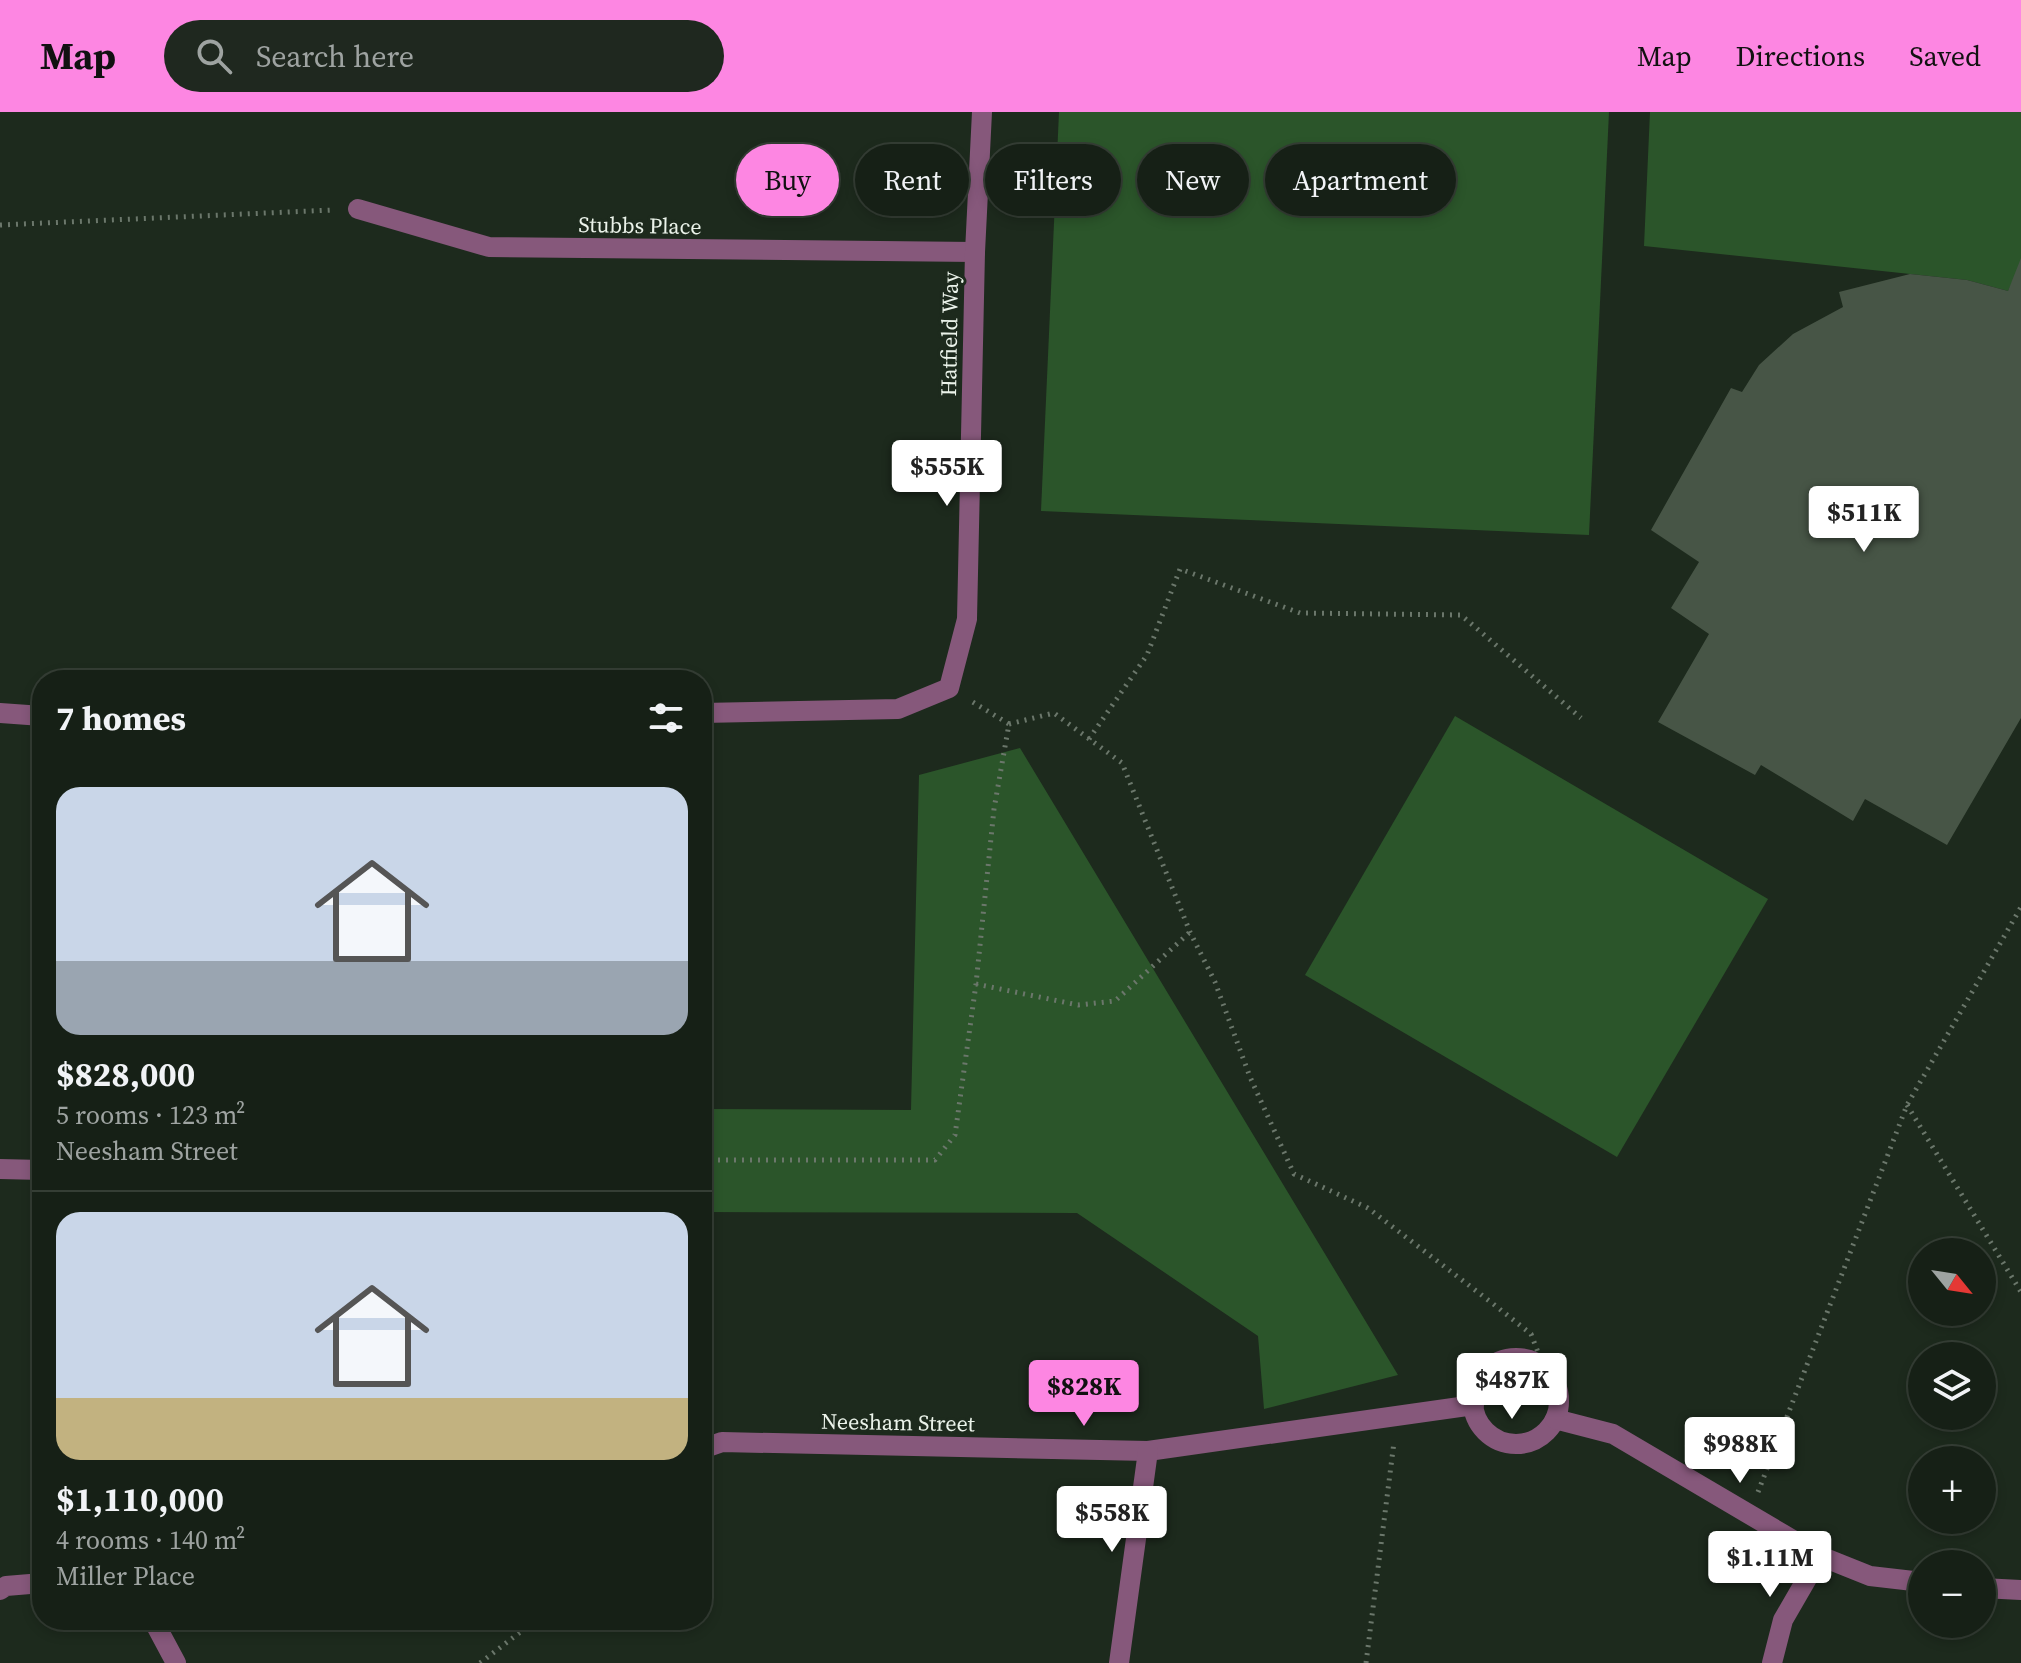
<!DOCTYPE html>
<meta charset="utf-8">
<style>
:root{--surface:#162016;--page:#1f281f;--text:#f1f3f6;--muted:#9ea3a1;--line:#353e35;--accent:#fd86e2}
body{margin:0;font-family:"Source Serif 4",serif;background:var(--page);color:var(--text);height:100vh;display:flex;flex-direction:column;font-size:30px;white-space:nowrap}
*{box-sizing:border-box;margin:0}
p{font-size:26px;color:var(--muted)}
.icon{flex:none;width:44px;height:44px;fill:none;stroke:currentColor;stroke-width:2;stroke-linecap:round;stroke-linejoin:round}
.map{position:relative;flex:1;overflow:hidden}
.panel{position:absolute;left:32px;top:558px;width:680px;height:960px;display:flex;flex-direction:column;background:var(--surface);border-radius:32px;box-shadow:0 4px 12px #0003,0 0 0 2px var(--line)}
.panel>*{flex:none}
.hud{position:absolute;left:736px;top:32px;width:760px;height:72px;display:flex;gap:16px}
.needle{width:52px;rotate:120deg}
.controls{position:absolute;left:1908px;top:1126px;display:grid;gap:16px}
.controls a{display:grid;place-items:center;width:88px;height:88px;border-radius:50%;background:var(--surface);box-shadow:0 4px 12px #0003,0 0 0 2px var(--line);font-size:40px}
.price{position:absolute;translate:-50% -68px;padding:0 18px;border-radius:8px;background:#fff;color:#222;font-size:26px;line-height:52px;filter:drop-shadow(0 2px 4px #0008)}
.price::after{content:'';position:absolute;left:50%;top:48px;width:24px;height:18px;margin-left:-12px;background:inherit;clip-path:polygon(0 0,100% 0,50% 100%)}
.price.current{background:var(--accent);color:#111}
ul{padding:0;list-style:none}
li{display:grid;align-content:center;gap:16px;height:424px;padding:0 24px}
li+li{border-top:2px solid var(--line)}
li span{display:grid;place-items:center;height:248px;border-radius:24px;color:#555}
li>.icon{margin-inline-start:auto}
span .icon{width:144px;height:144px;fill:#fffc;stroke-width:1}
li b{font-size:34px}
h2{display:flex;justify-content:space-between;align-items:center;height:96px;padding:0 24px;font-size:34px}
.pill{padding:0 28px;border-radius:36px;background:var(--surface);box-shadow:0 4px 12px #0003,0 0 0 2px var(--line);font-size:28px;line-height:72px}
.pill.current{background:var(--accent);color:#111}
header{display:flex;align-items:center;gap:48px;box-sizing:border-box;height:112px;padding:0 40px;background:var(--accent);color:#111}
header strong{font-size:38px}
nav{display:flex;gap:44px;margin-inline-start:auto;font-size:28px}
.search{width:560px;height:72px;background:var(--page);display:flex;align-items:center;gap:20px;box-sizing:border-box;padding:0 28px;border-radius:44px;color:var(--muted);font-size:30px}
.map>svg:first-child{display:block}
</style>
<header>
<strong>Map</strong>
<div class="search"><svg class="icon" aria-label="search" viewBox="0 0 24 24"><circle cx="10" cy="10" r="6"/><path d="M15 15l6 6"/></svg>Search here</div>
<nav><a>Map</a><a>Directions</a><a>Saved</a></nav>
</header>
<div class="map">
<svg width="2021" height="1551" viewBox="0 0 2021 1551">
<rect width="100%" height="100%" fill="#1d2a1d"/>
<g fill="#2b552a">
<polygon points="1059,0 1609,0 1589,423 1041,399"/>
<polygon points="1650,0 2021,0 2021,152 2008,179 1967,168 1644,134"/>
<polygon points="1455,604 1768,787 1617,1045 1305,863"/>
<polygon points="1020,636 1398,1263 1264,1297 1258,1224 1077,1101 702,1100 702,997 911,998 919,663"/>
</g>
<polygon fill="#475546" points="2021,146 2021,606 1947,733 1865,687 1853,709 1761,653 1755,663 1658,610 1709,522 1671,496 1699,450 1651,418 1731,276 1742,280 1759,253 1793,222 1843,195 1839,180 1910,162 1967,168 2008,179"/>
<g fill="none" stroke-linecap="round" stroke-linejoin="round">
<g stroke="#6b776b" stroke-width="5" stroke-dasharray="2 6" stroke-linecap="butt">
<polyline points="0,113 333,98"/>
<polyline points="1009,612 1054,601 1122,651 1190,820 1215,870 1250,965 1294,1062 1368,1096 1492,1191 1531,1222 1544,1256"/>
<polyline points="1089,627 1147,543 1180,457 1300,501 1461,503 1581,606"/>
<polyline points="976,872 1078,893 1115,889 1190,820"/>
<polyline points="1907,993 2021,1180"/>
<polyline points="702,1048 935,1048 955,1023 976,872 994,697 1009,612 971,589"/>
<polyline points="1685,1332 1775,1337"/>
<polyline points="1758,1380 1907,993 2021,795"/>
<polyline points="480,1551 536,1508"/>
<polyline points="1366,1551 1394,1330"/>
</g>
<g stroke="#86587b" stroke-width="20">
<polyline points="358,97 489,135 975,140"/>
<polyline points="0,601 42,604"/>
<polyline points="702,601 898,597 949,576 967,507 975,140 982,0"/>
<polyline points="0,1057 42,1058"/>
<circle cx="1516" cy="1289" r="43"/>
<polyline points="1555,1307 1613,1322 1820,1444 1870,1464 1922,1470"/>
<polyline points="702,1337 722,1330 1148,1339 1474,1293"/>
<polyline points="1982,1476 2021,1478"/>
<polyline points="0,1478 6,1474 42,1471"/>
<polyline points="153,1508 176,1551"/>
<polyline points="1119,1551 1148,1339"/>
<polyline points="1772,1551 1783,1508 1820,1444"/>
</g>
</g>
<g text-anchor="middle" dominant-baseline="central" stroke-width="6" stroke-linejoin="round" paint-order="stroke">
<g font-size="22" fill="#ebf3ea" stroke="#1d2a1d">
<text transform="translate(640 113) rotate(1)">Stubbs Place</text>
<text transform="translate(949 222) rotate(-89)">Hatfield Way</text>
<text transform="translate(898 1310) rotate(1)">Neesham Street</text>
</g>
</g>
</svg>
<div class="controls">
<a><svg class="needle" viewBox="-14 -14 28 28"><path d="M0-13l5 13h-10z" fill="#e53935"/><path d="M0 13l5-13h-10z" fill="#9ea3a1"/></svg></a>
<a><svg class="icon" aria-label="layers" viewBox="0 0 24 24"><path d="M12 4l9 5-9 5-9-5zM3 14l9 5 9-5"/></svg></a>
<a>+</a>
<a>−</a>
</div>
<b class="price" style="left:947px;top:396px">$555K</b>
<b class="price" style="left:1864px;top:442px">$511K</b>
<b class="price" style="left:1512px;top:1309px">$487K</b>
<b class="price current" style="left:1084px;top:1316px">$828K</b>
<b class="price" style="left:1740px;top:1373px">$988K</b>
<b class="price" style="left:1112px;top:1442px">$558K</b>
<b class="price" style="left:1770px;top:1487px">$1.11M</b>
<div class="hud">
<a class="pill current">Buy</a>
<a class="pill">Rent</a>
<a class="pill">Filters</a>
<a class="pill">New</a>
<a class="pill">Apartment</a>
</div>
<section class="panel">
<h2>7 homes<svg class="icon" aria-label="filters" viewBox="0 0 24 24"><path d="M4 7h16M4 17h16"/><circle cx="9" cy="7" r="2"/><circle cx="15" cy="17" r="2"/></svg></h2>
<ul>
<li><span style="background:linear-gradient(#c9d6e8 70%,#9aa5b1 0)"><svg class="icon" aria-label="home" viewBox="0 0 24 24"><path d="M3 11l9-7 9 7M6 9v11h12V9"/></svg></span><div><b>$828,000</b><p>5 rooms · 123 m²</p><p>Neesham Street</p></div></li>
<li><span style="background:linear-gradient(#c9d6e8 75%,#c2b280 0)"><svg class="icon" aria-label="home" viewBox="0 0 24 24"><path d="M3 11l9-7 9 7M6 9v11h12V9"/></svg></span><div><b>$1,110,000</b><p>4 rooms · 140 m²</p><p>Miller Place</p></div></li>
</ul>
</section>
</div>
